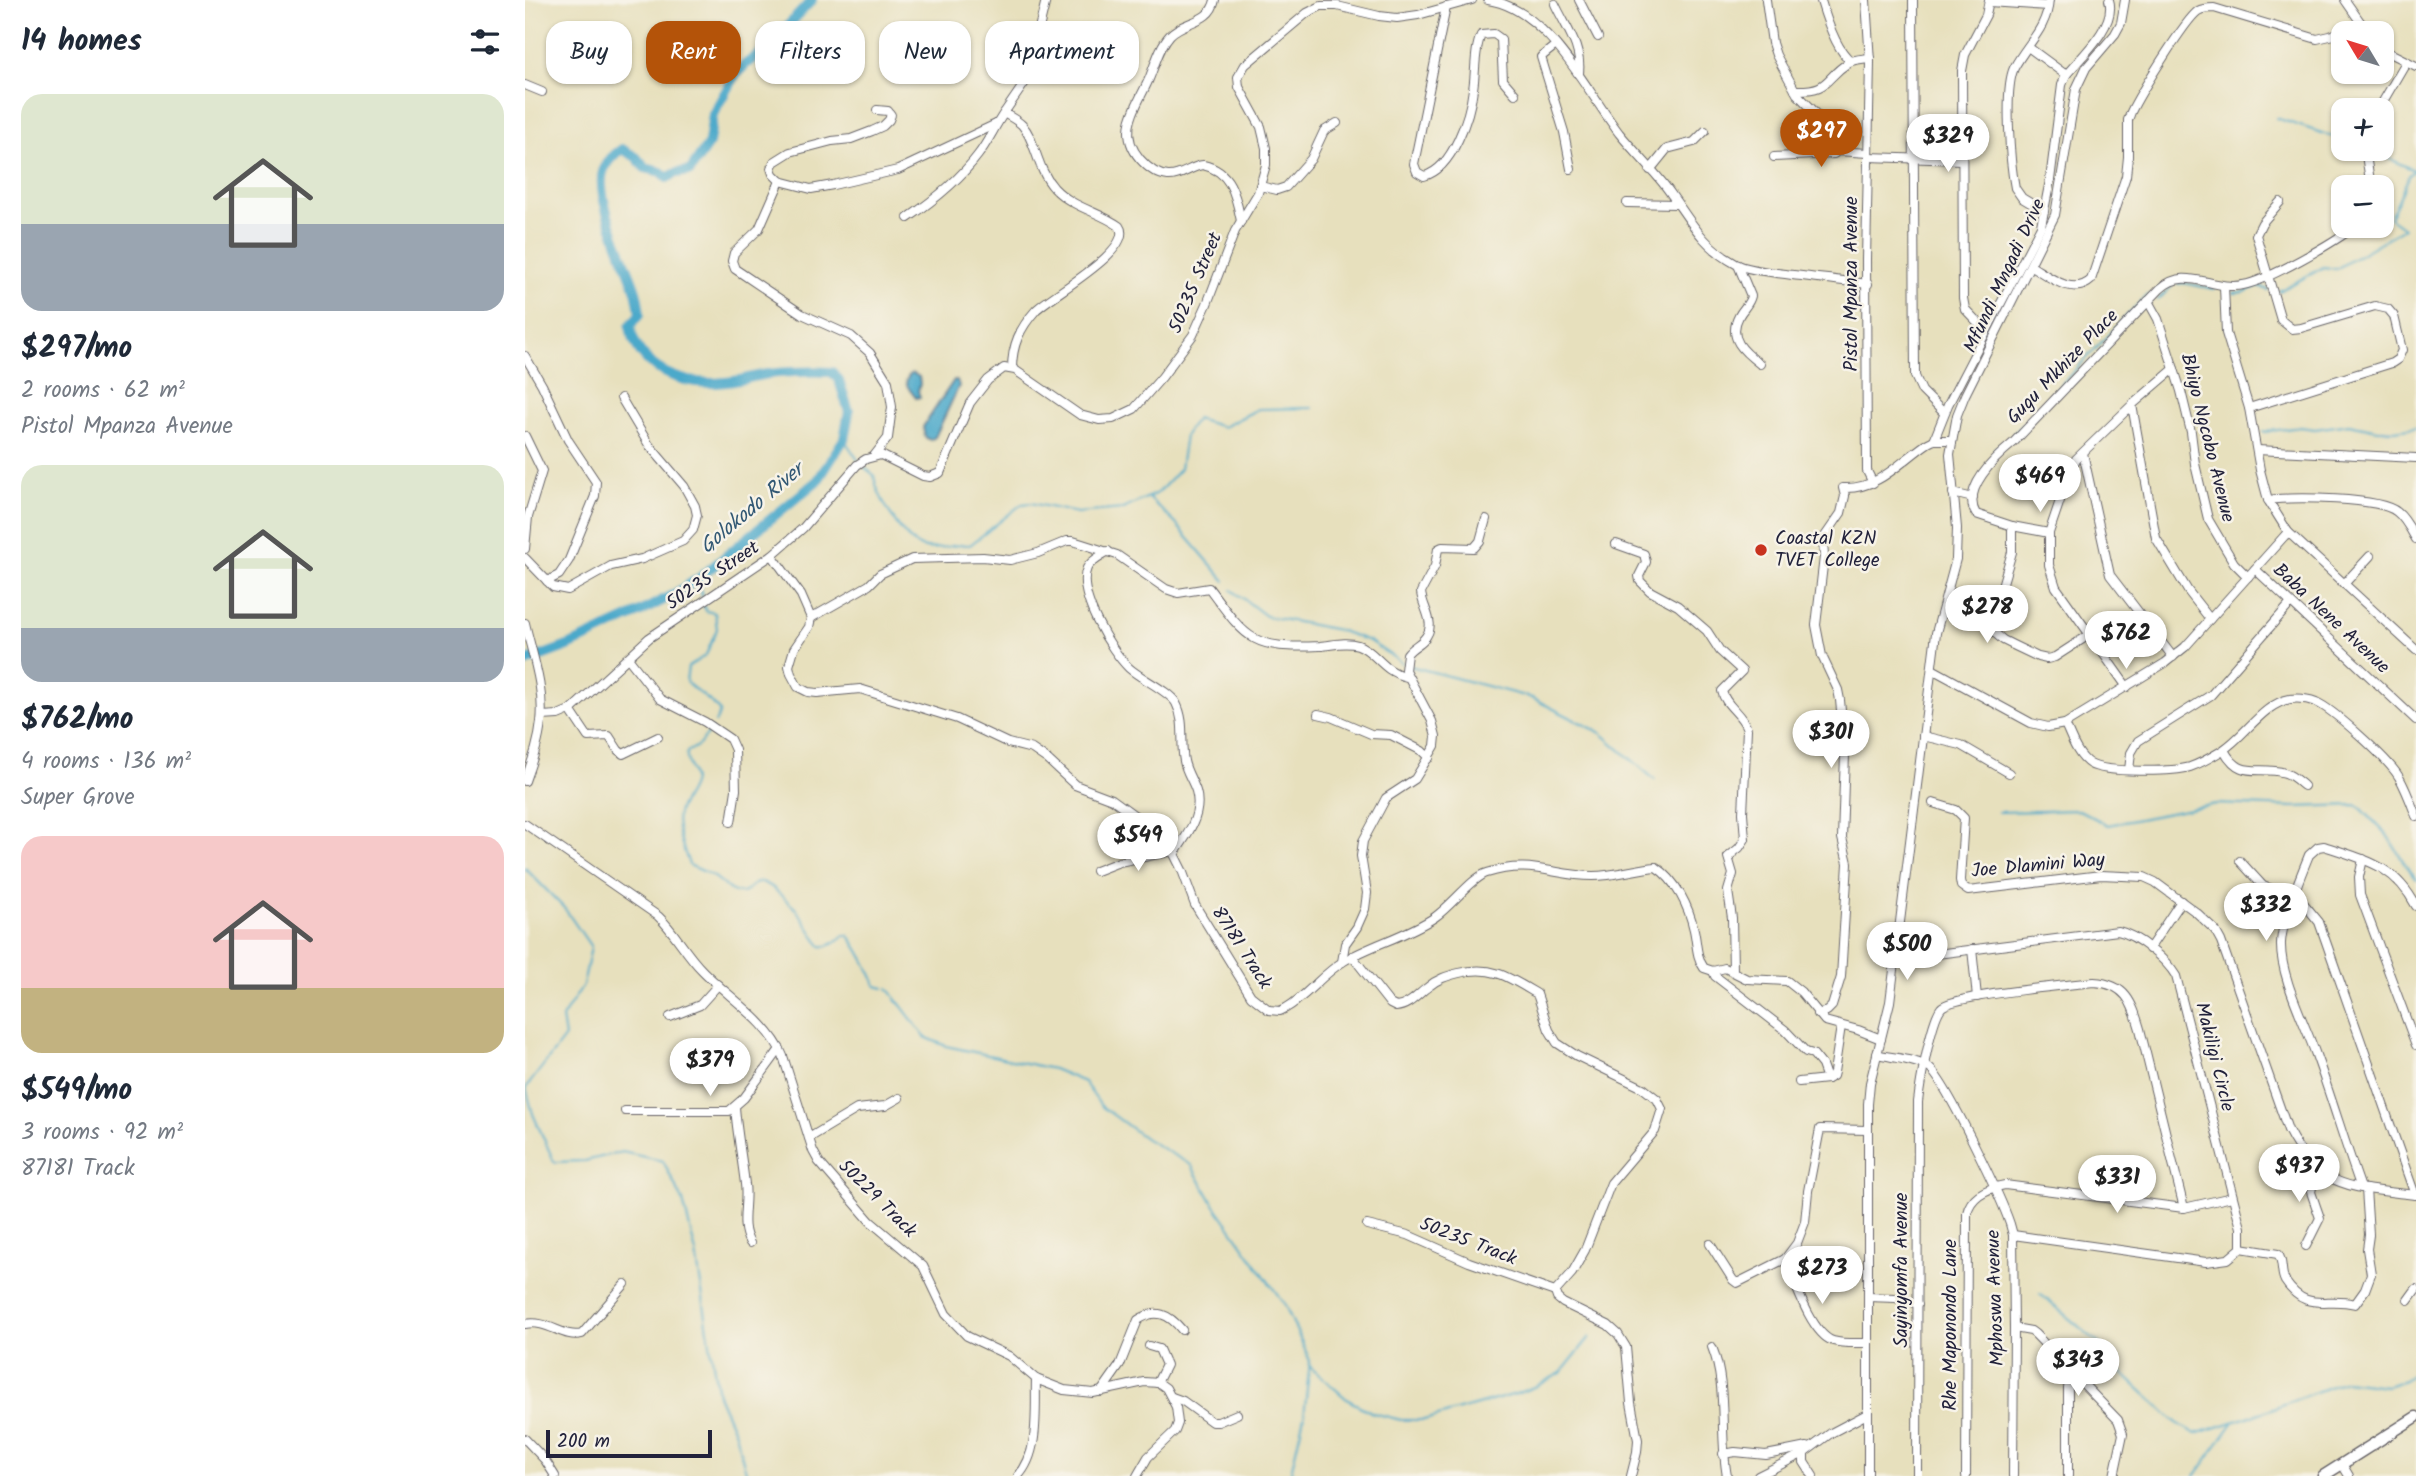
<!DOCTYPE html>
<meta charset="utf-8">
<style>
:root{--surface:#fff;--page:#f6f6f7;--text:#1f2937;--muted:#747a83;--accent:#b45309}
body{margin:0;font-family:Kalam,sans-serif;background:var(--page);color:var(--text);height:100vh;display:flex;flex-direction:column;font-size:26px;white-space:nowrap}
*{box-sizing:border-box;margin:0}
p{font-size:23px;color:var(--muted)}
.icon{flex:none;width:38px;height:38px;fill:none;stroke:currentColor;stroke-width:2;stroke-linecap:round;stroke-linejoin:round}
.map{position:relative;flex:1;overflow:hidden}
.panel{display:flex;flex-direction:column;background:var(--surface);width:525px}
.panel>*{flex:none}
.guide{position:absolute;left:21px;top:21px;width:665px;height:63px;display:flex;gap:14px}
.needle{width:46px;rotate:308deg}
.controls{position:absolute;left:1806px;top:21px;display:grid;gap:14px}
.controls a{display:grid;place-items:center;width:63px;height:63px;border-radius:14px;background:var(--surface);box-shadow:0 2px 5px #0004;font-size:35px}
.scale{position:absolute;left:21px;bottom:18px;width:166px;box-sizing:border-box;padding-left:7px;border:4px solid #22223b;border-top:0;font-size:19px;line-height:24px;white-space:nowrap;color:#22223b;-webkit-text-stroke:5px #f7f3e8;paint-order:stroke}
.price{position:absolute;translate:-50% -60px;padding:0 16px;border-radius:24px;background:#fff;color:#222;font-size:23px;line-height:46px;filter:drop-shadow(0 2px 4px #0008)}
.price::after{content:'';position:absolute;left:50%;top:42px;width:21px;height:16px;margin-left:-10px;background:inherit;clip-path:polygon(0 0,100% 0,50% 100%)}
.price.active{background:var(--accent);color:#fff}
ul{padding:0;list-style:none}
li{display:grid;align-content:center;gap:14px;height:371px;padding:0 21px}
li span{display:grid;place-items:center;height:217px;border-radius:21px;color:#555}
li>.icon{margin-inline-start:auto}
span .icon{width:126px;height:126px;fill:#fffc;stroke-width:1}
li b{font-size:30px}
h2{display:flex;justify-content:space-between;align-items:center;height:84px;padding:0 21px;font-size:30px}
.tag{padding:0 24px;border-radius:21px;background:var(--surface);box-shadow:0 2px 5px #0004;font-size:24px;line-height:63px}
.tag.active{background:var(--accent);color:#fff}
main{display:flex;flex:1;min-height:0}
.map>svg:first-child{display:block}
</style>
<main>
<section class="panel">
<h2>14 homes<svg class="icon" aria-label="filters" viewBox="0 0 24 24"><path d="M4 7h16M4 17h16"/><circle cx="9" cy="7" r="2"/><circle cx="15" cy="17" r="2"/></svg></h2>
<ul>
<li><span style="background:linear-gradient(#dfe7d0 60%,#9aa5b1 0)"><svg class="icon" aria-label="home" viewBox="0 0 24 24"><path d="M3 11l9-7 9 7M6 9v11h12V9"/></svg></span><div><b>$297/mo</b><p>2 rooms · 62 m²</p><p>Pistol Mpanza Avenue</p></div></li>
<li><span style="background:linear-gradient(#dfe7d0 75%,#9aa5b1 0)"><svg class="icon" aria-label="home" viewBox="0 0 24 24"><path d="M3 11l9-7 9 7M6 9v11h12V9"/></svg></span><div><b>$762/mo</b><p>4 rooms · 136 m²</p><p>Super Grove</p></div></li>
<li><span style="background:linear-gradient(#f6c9c9 70%,#c2b280 0)"><svg class="icon" aria-label="home" viewBox="0 0 24 24"><path d="M3 11l9-7 9 7M6 9v11h12V9"/></svg></span><div><b>$549/mo</b><p>3 rooms · 92 m²</p><p>87181 Track</p></div></li>
</ul>
</section>
<div class="map">
<svg width="1891" height="1476" viewBox="0 0 1891 1476">
<rect width="100%" height="100%" fill="#f7f3e8"/>
<filter id="ink" filterUnits="userSpaceOnUse"><feTurbulence type="fractalNoise" baseFrequency=".0143" numOctaves="2"/><feDisplacementMap in="SourceGraphic" scale="14" xChannelSelector="R" yChannelSelector="G"/><feConvolveMatrix kernelMatrix="1 2 1 2 8 2 1 2 1" color-interpolation-filters="sRGB"/></filter>
<filter id="wash" filterUnits="userSpaceOnUse"><feTurbulence type="fractalNoise" baseFrequency=".00686" numOctaves="4" result="noise"/><feDisplacementMap in="SourceGraphic" scale="28" xChannelSelector="R" yChannelSelector="G"/><feGaussianBlur stdDeviation="1.57" result="paint"/><feColorMatrix in="noise" values="0 0 0 0 0 0 0 0 0 0 0 0 0 0 0 0 0 1.4 0 .05"/><feComposite in="paint" operator="in"/></filter>
<g filter="url(#wash)">
<rect width="100%" height="100%" fill="#e7e0bd"/>
<g fill="#4ba9ca" stroke="#366682" stroke-width="2">
<path d="M387 373 394 377 395 384 393 391 395 397 391 398C385 389 375 382 387 373Z"/>
<polygon points="429,380 432,380 434,386 410,437 405,440 400,437 398,427"/>
</g>
<g fill="none" stroke-linecap="round" stroke-linejoin="round">
<g stroke="#4ba9ca" stroke-width="2">
<polyline points="1751,118 1818,140"/>
<polyline points="1852,153 1889,170"/>
<polyline points="1652,284 1658,283 1689,289"/>
<polyline points="1754,291 1799,267 1811,269 1879,228 1865,218 1885,174 1891,170"/>
<polyline points="1708,293 1719,292 1734,286 1743,290"/>
<polyline points="1633,300 1647,286"/>
<polyline points="1738,432 1775,427 1790,429 1824,424 1853,430 1870,430 1891,427"/>
<polyline points="1488,435 1623,294"/>
<polyline points="319,439 333,460"/>
<polyline points="1470,448 1475,447 1485,439"/>
<path d="M339 467 349 475C351 494 377 539 396 547 412 552 429 543 445 545L497 504 506 503 552 513 598 509 634 492 655 469 660 435 671 419 698 427 733 409 787 408"/>
<polyline points="623,497 651,524 700,581"/>
<polyline points="174,578 177,597"/>
<polyline points="707,590 741,616 813,630 844,641 877,663"/>
<path d="M178 605 181 611 190 613 192 629 181 655 163 667 161 682C171 692 188 701 195 712L190 723"/>
<polyline points="885,666 1007,698 1076,733 1130,780"/>
<path d="M186 729 174 745 162 752C160 762 167 768 168 779 168 790 158 799 154 810 148 826 159 849 164 865 173 869 184 873 192 879 201 887 205 893 218 893L229 884 237 882 247 887 271 909 296 946C305 948 313 940 319 935H323C332 945 347 974 351 986L359 988"/>
<polyline points="1473,812 1554,810 1583,825 1691,804 1768,807 1833,805 1862,835 1885,872 1891,879"/>
<polyline points="0,868 40,909 66,947 58,985 37,1018 40,1037 1,1088 8,1114 29,1162 60,1161 97,1152 138,1161 158,1201 171,1253 193,1395 210,1433 221,1471 221,1476"/>
<polyline points="363,988 400,1037 421,1046 528,1069 559,1082 576,1106 621,1139 666,1165 688,1203 760,1305 785,1361 779,1416 765,1476"/>
<polyline points="1515,1294 1577,1346 1596,1372 1621,1395 1652,1423 1671,1434 1738,1412 1820,1381 1861,1386 1880,1380 1891,1372"/>
<polyline points="785,1367 823,1400 848,1413 876,1420 899,1420 991,1394 1011,1386 1036,1373 1065,1337"/>
<polyline points="1670,1476 1708,1423"/>
</g>
<path stroke="#4ba9ca" stroke-width="10" d="M0 662 43 646 112 614 151 593 174 578 293 480 319 439 324 412 314 380 307 372C286 371 264 372 243 374 229 376 215 381 201 382 159 387 113 371 105 326L115 314C114 306 113 296 110 288 101 260 68 195 79 169 83 160 89 154 97 149L111 157 120 168 136 172 142 178 151 173 165 171 184 143 188 114 208 78 221 64 242 48 287 0"/>
</g>
</g>
<g filter="url(#ink)">
<g fill="none" stroke-linecap="round" stroke-linejoin="round">
<g stroke="#676468" stroke-width="10">
<g id="minor">
<path d="M690 0C685 24 659 20 645 35 634 47 630 65 624 79 612 107 591 131 615 159 622 167 632 175 643 176 656 177 666 166 678 165 707 171 711 197 716 221"/>
<path d="M963 0C1023 9 1060 89 1094 133 1111 154 1131 172 1146 194 1166 222 1179 247 1211 264 1223 270 1239 271 1252 273 1282 277 1313 280 1343 284"/>
<polyline points="1054,0 1073,37"/>
<polyline points="1241,0 1247,43 1251,55 1272,94 1292,114 1302,141 1312,151"/>
<polyline points="1341,0 1345,62 1341,260 1342,471 1348,483"/>
<polyline points="1388,0 1390,376 1397,391 1419,413"/>
<polyline points="1820,0 1843,33"/>
<path d="M1296 1C1301 18 1312 51 1326 61"/>
<polyline points="1464,2 1523,6"/>
<path d="M1030 4C1041 28 1057 46 1054 74"/>
<path d="M921 7 889 164 892 172 899 176C928 169 945 115 948 89 951 72 949 50 956 35L969 34 976 39 978 80 990 94"/>
<polyline points="1031,45 1016,57 1039,132 1046,169"/>
<polyline points="1503,47 1541,75"/>
<polyline points="1857,49 1891,66"/>
<polyline points="0,85 17,92"/>
<path d="M1270 90C1306 91 1298 79 1323 63 1328 59 1338 59 1345 58"/>
<polyline points="352,110 363,111 366,115 364,120 358,126 347,131 326,139 307,141 265,152 249,162 246,168 248,174 255,181 286,189 308,185 373,170 471,124"/>
<polyline points="1853,110 1881,62"/>
<polyline points="1840,149 1846,187"/>
<polyline points="1249,157 1309,154 1312,151 1343,153"/>
<polyline points="1343,157 1437,160"/>
<polyline points="1125,170 1142,149 1169,142 1180,131"/>
<polyline points="255,181 234,229 209,253 207,261 210,269 216,273 277,314 326,336 345,353 363,382 367,407 363,438 349,456"/>
<polyline points="735,186 752,190 761,187 786,159 799,131 812,123"/>
<polyline points="1102,203 1152,204"/>
<path d="M1519 211 1497 198 1490 188C1485 163 1479 89 1489 68 1502 43 1522 29 1524 0"/>
<path d="M383 218C408 201 435 179 453 155 463 142 470 126 479 113"/>
<path d="M1213 265 1226 296C1224 305 1218 308 1214 316 1202 338 1219 352 1235 364"/>
<path d="M1506 266C1523 276 1548 297 1566 280L1601 176 1603 157V120L1606 112C1614 95 1660 20 1673 11 1678 8 1683 8 1689 8L1792 39 1805 36 1836 23"/>
<polyline points="1699,286 1701,333 1724,408 1735,470 1743,500 1763,532 1891,650"/>
<polyline points="1623,301 1633,319 1656,391 1666,432 1670,464 1683,519 1709,563 1723,577"/>
<polyline points="1461,331 1440,309 1438,298 1437,71 1440,55 1461,15 1464,0"/>
<polyline points="0,356 17,385 43,440 71,482 70,496 44,560 34,575 22,581"/>
<path d="M487 369C487 345 495 328 511 310 526 295 611 249 594 226 573 211 548 208 529 188 511 168 511 140 497 125 492 120 485 117 479 113L501 81 521 0"/>
<polyline points="1607,405 1631,538 1663,591 1685,619"/>
<polyline points="1724,408 1867,363 1873,359 1877,350 1869,316 1863,309 1850,306 1776,328 1767,329 1756,320 1731,235 1737,223 1755,202"/>
<polyline points="0,436 17,471 3,517 0,549"/>
<path d="M1409 440 1423 405 1516 226 1525 180 1537 85 1541 75C1556 57 1592 25 1584 0"/>
<polyline points="1732,450 1891,458"/>
<polyline points="1558,453 1585,575 1648,657"/>
<polyline points="1428,493 1448,498"/>
<path d="M1743 500C1768 497 1855 497 1872 512 1880 518 1886 530 1891 539"/>
<polyline points="1487,526 1487,552 1467,620 1471,634 1478,640 1490,646 1513,657 1522,659 1530,657 1564,635"/>
<path d="M1524 533 1487 526 1451 514C1436 489 1471 457 1488 443L1635 289C1660 265 1688 291 1718 285 1742 281 1810 242 1830 226"/>
<path d="M1091 544 1119 554 1121 562 1114 576 1115 581 1125 591 1153 606 1182 631 1195 651 1217 671 1197 691C1200 706 1217 713 1222 729L1218 813 1220 839 1214 848 1203 857 1208 874 1203 891 1207 918 1208 971"/>
<path d="M583 551C576 556 566 560 562 568 551 593 586 651 604 668 616 679 644 691 651 703 661 722 655 742 659 761 661 772 668 781 671 791 678 814 662 836 649 854"/>
<path d="M247 555 276 595 286 618 284 627 269 649 264 666 266 674 273 687 283 692 292 693 335 689 432 719 483 743 507 749 523 760 550 785 587 799 609 815 646 848 657 870 670 905 726 996 744 1010 755 1011 761 1008C782 996 797 974 819 961 848 944 882 936 910 917 926 906 948 877 962 873 1006 859 1028 876 1068 876 1089 876 1110 869 1131 867 1151 880 1164 907 1169 930 1172 943 1171 957 1179 968L1188 971 1200 968 1222 979 1262 981 1276 992 1300 1021 1333 1030 1356 1039"/>
<polyline points="0,558 28,587 43,590 86,566 117,559 158,541 168,530 172,515 170,506 159,486 124,445 96,398"/>
<polyline points="1730,569 1891,720"/>
<polyline points="1819,584 1845,556"/>
<path d="M286 618 344 585 355 574 387 559 458 557 485 560 513 553 542 541H548L592 555 641 589 653 593 684 588C723 641 727 649 795 646 808 645 820 641 833 645 852 652 856 671 882 677"/>
<path d="M0 623C7 654 20 689 16 722 14 743 7 761 0 781"/>
<polyline points="103,658 135,699 180,722 205,739 210,750 211,790 206,822"/>
<polyline points="1407,669 1506,723 1523,727 1540,724 1640,663 1660,647 1763,532"/>
<polyline points="1602,687 1531,587 1524,565 1524,533 1544,474 1551,459 1607,405 1649,369"/>
<polyline points="45,710 63,737 84,736 93,750 98,754 133,737"/>
<polyline points="793,714 806,717 846,734 866,735 897,751 904,758"/>
<polyline points="17,716 33,715 47,709 124,638 247,555 278,528 332,465 341,459 356,455 398,476 405,477 415,473 445,403 463,380 479,368 490,370 555,415 574,420 588,419 609,409 637,377 668,335 682,304 710,231 733,193 741,165 741,148 736,127 714,87 713,77 720,65 782,13 796,6 812,6 854,16 872,18 893,15 947,0"/>
<path d="M1540 724C1546 737 1552 756 1565 764 1580 773 1648 772 1665 767 1677 763 1688 756 1698 750 1721 735 1738 704 1765 699 1774 698 1783 699 1791 702 1809 710 1864 760 1874 777 1881 789 1886 803 1891 816"/>
<polyline points="1398,736 1436,745 1484,773"/>
<path d="M1699 750C1716 781 1733 765 1760 773 1767 775 1773 781 1779 786"/>
<polyline points="1604,770 1606,753 1613,741 1686,695 1766,603"/>
<path d="M1408 803 1431 810 1439 818 1435 880 1436 886 1443 891 1576 875 1619 877 1630 882 1672 913 1690 930 1696 941 1763 1130C1793 1190 1831 1188 1891 1195"/>
<path d="M0 824 133 916C150 932 160 953 177 970 202 996 245 1023 258 1056L288 1151 294 1162 345 1221 398 1266 421 1314 442 1336 484 1356 511 1379 539 1390 568 1393 619 1382 634 1383 641 1388 651 1407 653 1423 650 1431 623 1457 612 1476"/>
<polyline points="1838,859 1834,877 1835,895 1891,1045"/>
<polyline points="1715,861 1738,886 1775,899 1794,922 1890,1195"/>
<polyline points="571,871 594,862 648,851"/>
<polyline points="1447,949 1452,997"/>
<polyline points="1624,949 1656,901"/>
<path d="M827 956 865 1004 871 1007C884 1006 893 994 903 987 912 979 922 976 934 973 967 965 984 977 1012 994L1024 1030 1032 1043 1052 1056 1118 1088 1132 1099 1137 1109 1130 1131 1086 1183 1060 1250 1047 1273 1030 1292 1032 1298 1038 1303 1083 1325 1093 1334 1101 1347 1106 1403 1113 1440 1112 1452 1106 1476"/>
<path d="M1371 957 1396 956 1593 931C1612 935 1641 959 1651 976L1716 1228V1248L1703 1259 1681 1262 1488 1235"/>
<path d="M817 962 820 944 832 927 840 909 842 893 836 856 838 841 861 798 890 779 910 746 911 736 907 721 880 670 882 654C887 647 894 645 899 639 913 624 897 608 896 592L910 566 913 549 917 547 949 548 955 541 961 519"/>
<polyline points="1188,971 1190,976 1260,1030 1281,1052 1288,1054 1297,1065 1302,1079"/>
<path d="M1292 1014 1302 1011 1307 1006 1316 977 1323 863 1317 838 1320 754 1315 700 1313 690 1297 656 1291 625 1299 557 1298 539 1316 513 1320 496 1318 488C1353 490 1376 461 1403 443L1409 440H1426"/>
<polyline points="145,1017 175,1005 193,985"/>
<path d="M1352 1054C1367 1058 1391 1059 1404 1068 1420 1079 1477 1200 1485 1224L1488 1235 1489 1328 1488 1476"/>
<polyline points="1302,1079 1308,1076 1309,1072 1316,1026"/>
<polyline points="1274,1082 1302,1079"/>
<path d="M210 1107C212 1133 217 1158 220 1184 223 1205 214 1225 225 1243"/>
<polyline points="100,1111 204,1111 219,1098 255,1049"/>
<polyline points="284,1138 332,1109 360,1106 374,1098"/>
<path d="M1836 1188C1820 1144 1807 1099 1791 1055 1780 1023 1755 977 1756 943 1757 920 1775 877 1784 855L1793 847 1799 846C1840 860 1870 865 1891 906"/>
<polyline points="842,1225 883,1235 944,1262 1030,1292"/>
<polyline points="1185,1244 1208,1280 1212,1283 1260,1259 1272,1243 1280,1222 1283,1191 1295,1129 1343,1130"/>
<polyline points="1781,1246 1795,1218 1786,1192 1791,1169"/>
<path d="M1716 1248 1753 1254C1759 1262 1755 1272 1760 1281 1782 1314 1801 1296 1830 1304L1840 1290 1846 1274 1842 1249 1844 1235 1841 1189"/>
<path d="M1260 1259C1269 1280 1286 1334 1308 1341 1318 1344 1332 1343 1342 1343"/>
<polyline points="1343,1297 1370,1298 1393,1304"/>
<polyline points="1883,1300 1891,1289"/>
<path d="M0 1324C23 1319 38 1339 57 1334L100 1284"/>
<polyline points="1489,1328 1506,1331 1510,1334 1593,1420 1598,1434 1589,1476"/>
<polyline points="624,1346 634,1349 641,1365 632,1383"/>
<path d="M1187 1347C1203 1386 1194 1434 1202 1476"/>
<path d="M576 1392 595 1365 613 1320C631 1308 644 1314 657 1330"/>
<polyline points="647,1397 658,1401 687,1422 693,1422 712,1414"/>
<polyline points="0,1439 20,1460 30,1476"/>
<polyline points="1279,1453 1279,1462 1288,1476"/>
<polyline points="1198,1454 1210,1452 1241,1455 1282,1447"/>
<polyline points="1817,1464 1824,1476"/>
<path d="M493 1476C515 1453 510 1409 511 1379"/>
<polyline points="1233,1476 1279,1453 1306,1433 1342,1414"/>
<polyline points="1343,1476 1343,1104 1345,1083 1365,1002 1411,633 1431,559 1432,528 1425,454 1432,415 1440,395 1530,215 1551,89 1561,68 1590,34 1596,23 1600,0"/>
<path d="M1392 1476 1393 1102C1395 1084 1406 1021 1416 1008 1427 995 1546 985 1569 982 1601 984 1607 1002 1615 1029L1659 1208"/>
<path d="M1441 1476 1442 1213C1446 1195 1463 1188 1480 1185L1659 1208 1707 1197"/>
<polyline points="1543,1476 1543,1389 1545,1370"/>
</g>
</g>
<g stroke="#676468" stroke-width="13">
<polyline id="major" points="1798,1476 1891,1417"/>
</g>
<use href="#minor" stroke="#fff" stroke-width="8"/>
<use href="#major" stroke="#fff" stroke-width="10"/>
</g>
</g>
<circle fill="#c8321e" stroke="#f7f3e8" stroke-width="2.5" cx="1236" cy="550" r="7"/>
<g text-anchor="middle" dominant-baseline="central" stroke-width="5" stroke-linejoin="round" paint-order="stroke">
<g font-size="19" fill="#22223b" stroke="#f7f3e8">
<text transform="translate(1480 276) rotate(-65)">Mfundi Mngadi Drive</text>
<text transform="translate(671 283) rotate(-67)">50235 Street</text>
<text transform="translate(1327 284) rotate(-90)">Pistol Mpanza Avenue</text>
<text transform="translate(1538 367) rotate(-46)">Gugu Mkhize Place</text>
<text transform="translate(1682 438) rotate(76)">Bhiyo Ngcobo Avenue</text>
<text transform="translate(188 576) rotate(-34)">50235 Street</text>
<text transform="translate(1806 619) rotate(43)">Baba Nene Avenue</text>
<text transform="translate(1513 866) rotate(-5)">Joe Dlamini Way</text>
<text transform="translate(716 948) rotate(57)">87181 Track</text>
<text transform="translate(1689 1057) rotate(76)">Makiligi Circle</text>
<text transform="translate(352 1199) rotate(45)">50229 Track</text>
<text transform="translate(943 1242) rotate(21)">50235 Track</text>
<text transform="translate(1377 1270) rotate(-90)">Sayinyomfa Avenue</text>
<text transform="translate(1471 1298) rotate(-92)">Mphoswa Avenue</text>
<text transform="translate(1426 1325) rotate(-90)">Rhe Maponondo Lane</text>
</g>
<g font-size="19" fill="#22223b" stroke="#f7f3e8" text-anchor="start">
<text x="1250" y="539">Coastal KZN<tspan x="1250" dy="22">TVET College</tspan></text>
</g>
<g font-size="21" font-style="italic" fill="#325874" stroke="#f7f3e8">
<text transform="translate(227 509) rotate(-40)">Golokodo River</text>
</g>
</g>
</svg>
<div class="controls">
<a><svg class="needle" viewBox="-14 -14 28 28"><path d="M0-13l5 13h-10z" fill="#e53935"/><path d="M0 13l5-13h-10z" fill="#747a83"/></svg></a>
<a>+</a>
<a>−</a>
</div>
<div class="scale">200 m</div>
<b class="price active" style="left:1296px;top:169px">$297</b>
<b class="price" style="left:1423px;top:174px">$329</b>
<b class="price" style="left:1515px;top:514px">$469</b>
<b class="price" style="left:1462px;top:645px">$278</b>
<b class="price" style="left:1601px;top:671px">$762</b>
<b class="price" style="left:1306px;top:770px">$301</b>
<b class="price" style="left:613px;top:873px">$549</b>
<b class="price" style="left:1741px;top:943px">$332</b>
<b class="price" style="left:1382px;top:982px">$500</b>
<b class="price" style="left:185px;top:1098px">$379</b>
<b class="price" style="left:1774px;top:1204px">$937</b>
<b class="price" style="left:1592px;top:1215px">$331</b>
<b class="price" style="left:1297px;top:1306px">$273</b>
<b class="price" style="left:1553px;top:1398px">$343</b>
<div class="guide">
<a class="tag">Buy</a>
<a class="tag active">Rent</a>
<a class="tag">Filters</a>
<a class="tag">New</a>
<a class="tag">Apartment</a>
</div>
</div>
</main>
